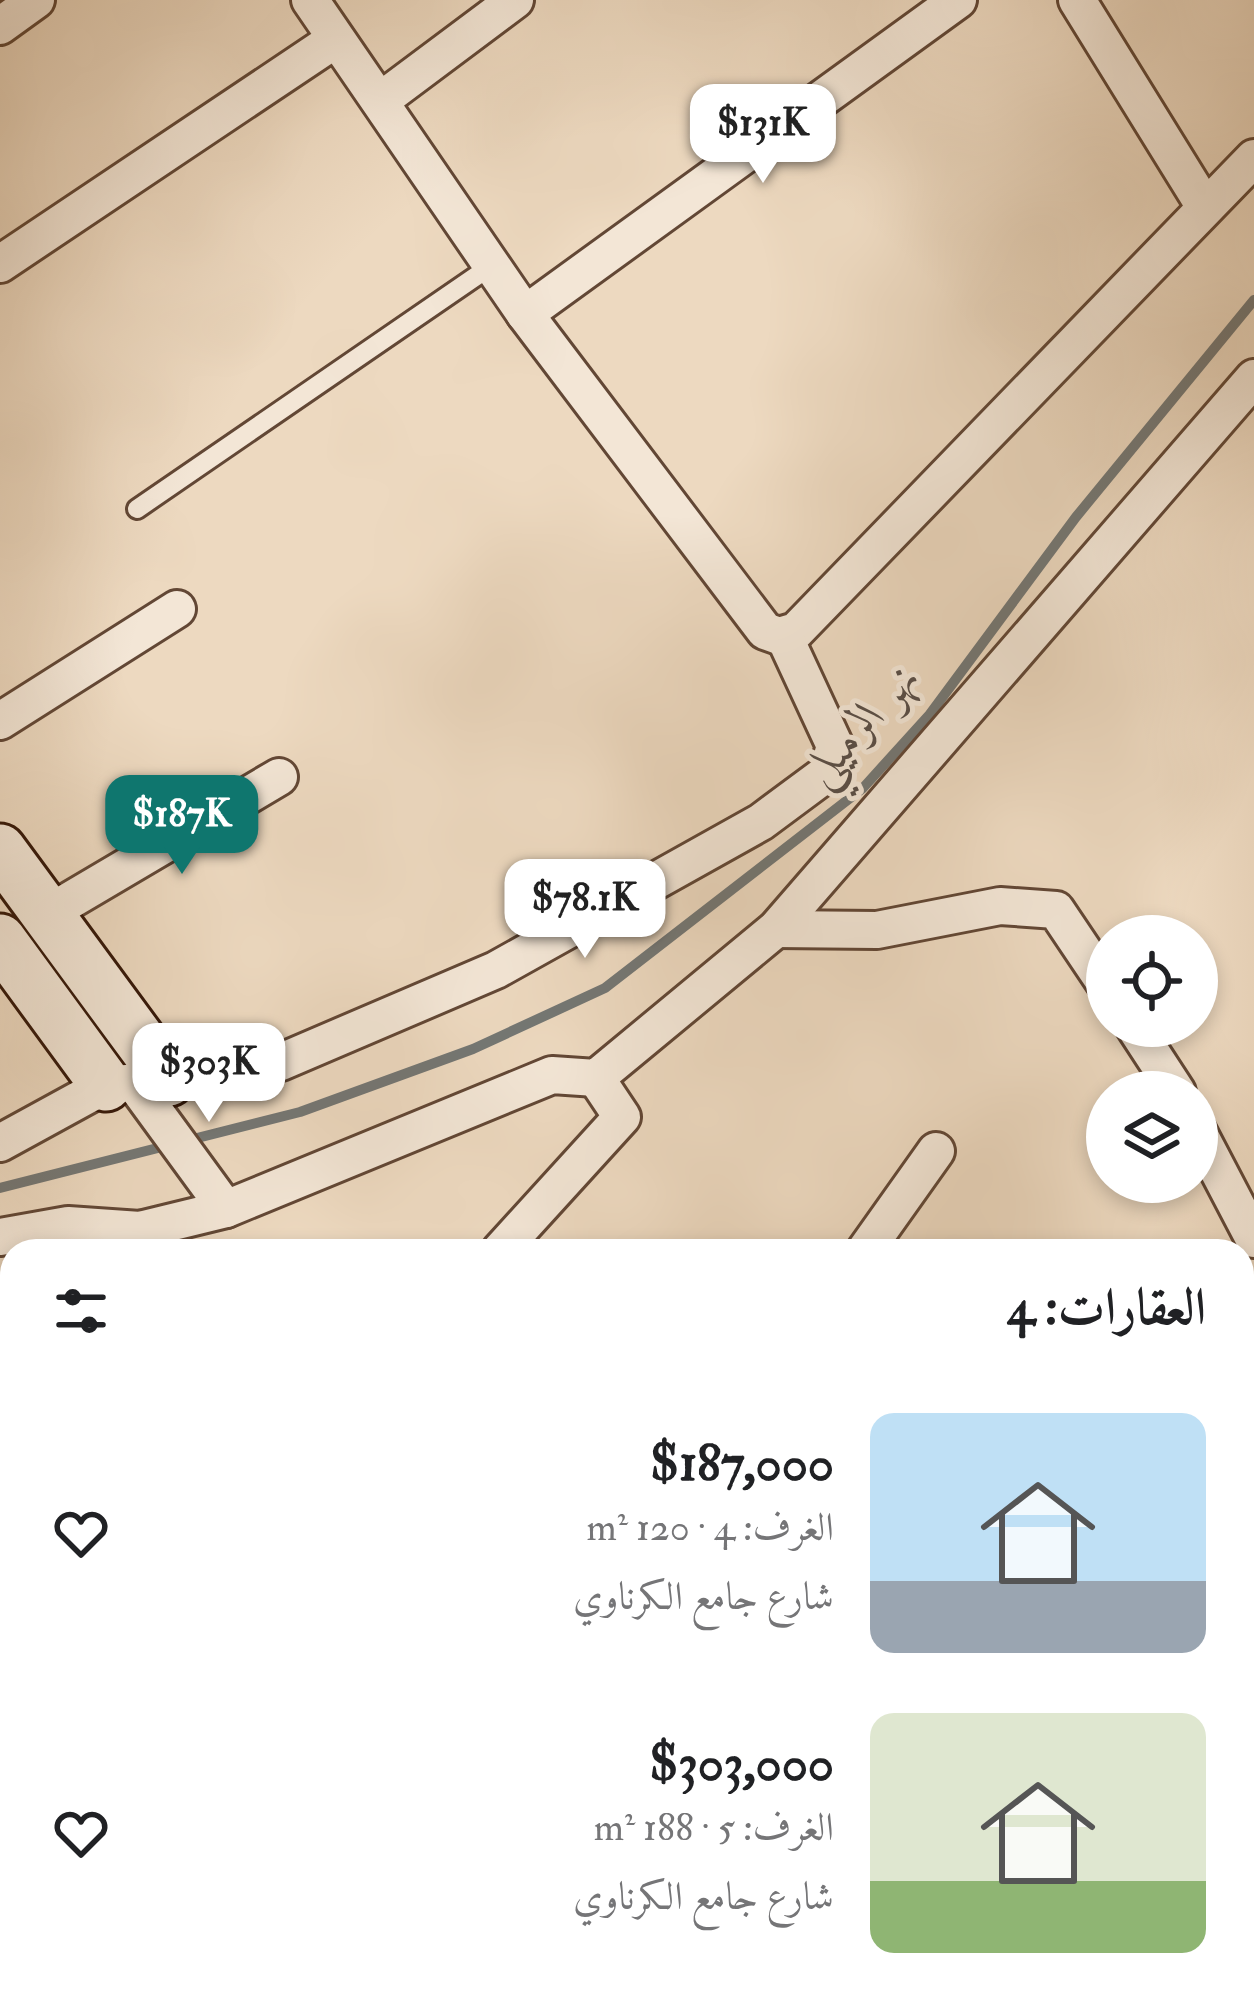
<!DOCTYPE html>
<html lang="ar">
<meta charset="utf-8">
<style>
:root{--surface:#fff;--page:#f6f6f6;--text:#202124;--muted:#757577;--accent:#0f766e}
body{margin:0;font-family:"IM FELL Double Pica",Amiri,serif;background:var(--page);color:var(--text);direction:rtl;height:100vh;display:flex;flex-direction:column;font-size:45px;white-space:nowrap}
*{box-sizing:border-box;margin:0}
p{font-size:39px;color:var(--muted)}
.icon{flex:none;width:66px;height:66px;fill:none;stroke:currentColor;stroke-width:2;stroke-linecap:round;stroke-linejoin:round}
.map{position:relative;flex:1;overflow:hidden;direction:ltr}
.sheet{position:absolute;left:0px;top:1239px;width:1254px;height:768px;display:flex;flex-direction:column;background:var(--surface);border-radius:36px 36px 0 0;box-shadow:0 6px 18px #0003;direction:rtl}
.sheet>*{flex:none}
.controls{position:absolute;left:1086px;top:915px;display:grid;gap:24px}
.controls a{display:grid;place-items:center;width:132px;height:132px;border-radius:50%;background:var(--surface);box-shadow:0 6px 18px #0003;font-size:60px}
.price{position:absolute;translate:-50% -102px;padding:0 27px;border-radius:24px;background:#fff;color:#222;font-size:39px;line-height:78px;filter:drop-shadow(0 3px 6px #0008)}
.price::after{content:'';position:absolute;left:50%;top:72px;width:36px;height:27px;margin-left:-18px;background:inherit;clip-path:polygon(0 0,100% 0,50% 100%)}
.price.selected{background:var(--accent);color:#fff}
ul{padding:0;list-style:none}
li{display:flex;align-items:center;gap:36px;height:300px;padding:0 48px}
li span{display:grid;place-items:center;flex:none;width:336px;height:240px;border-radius:24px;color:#555}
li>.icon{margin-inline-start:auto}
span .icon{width:144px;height:144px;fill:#fffc;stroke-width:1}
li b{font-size:51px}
h2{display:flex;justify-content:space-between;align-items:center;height:144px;padding:0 48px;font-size:51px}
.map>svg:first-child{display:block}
</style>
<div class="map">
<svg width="1254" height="2007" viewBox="0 0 1254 2007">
<rect width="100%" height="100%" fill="#edd9c0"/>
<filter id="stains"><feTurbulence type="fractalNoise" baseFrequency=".00167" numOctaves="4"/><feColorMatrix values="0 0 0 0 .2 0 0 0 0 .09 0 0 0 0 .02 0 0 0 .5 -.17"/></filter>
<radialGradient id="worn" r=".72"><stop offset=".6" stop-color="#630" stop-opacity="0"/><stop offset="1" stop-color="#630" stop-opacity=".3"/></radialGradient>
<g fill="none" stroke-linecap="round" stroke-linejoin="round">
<polyline stroke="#747774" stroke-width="10" points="0,1188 300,1112 473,1049 605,988 863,788 930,714 1076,517 1254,300"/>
<g stroke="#624735" stroke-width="24">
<polyline id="service" points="137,509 491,266"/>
</g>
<g stroke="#624735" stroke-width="42">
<g id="minor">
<polyline points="310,0 525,314 765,631 779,636 796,631 1254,158"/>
<polyline points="1077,0 1205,207"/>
<polyline points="0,26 36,0"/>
<polyline points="380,101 515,0"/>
<polyline points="0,264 336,39"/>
<polyline points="525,314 958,0"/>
<polyline points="0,721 177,609"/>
<polyline points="47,914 279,777"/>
<polyline points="776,929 877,930 1000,906 1056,910 1107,986"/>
<polyline points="1134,1026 1177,1092"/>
<polyline points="134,1083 226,1209"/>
<polyline points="1197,1130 1254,1239"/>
<polyline points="0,1143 106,1085 242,1072 281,1062 496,970 761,822 827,773 835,746 784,636"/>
<polyline points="0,1237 68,1225 140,1230 226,1209 552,1075 596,1078 776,929 1254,378"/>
<polyline points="500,1251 622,1117 596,1078"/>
<polyline points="865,1251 936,1151"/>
<polyline points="1242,1657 1254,1650"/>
<polyline points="0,1776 12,1764"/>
<polyline points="241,1995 250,2007"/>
<polyline points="754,1995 764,2007"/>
<polyline points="814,1995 822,2007"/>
<polyline points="1167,1995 1176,2007"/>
</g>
</g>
<g stroke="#341607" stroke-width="57">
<g id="secondary">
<polyline points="0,850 169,1080"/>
<polyline points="0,940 106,1085"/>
</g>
</g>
<use href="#service" stroke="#f3e6d6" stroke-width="18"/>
<use href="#minor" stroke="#f3e6d6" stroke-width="36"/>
<use href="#secondary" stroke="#f3e6d6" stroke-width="51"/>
</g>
<g text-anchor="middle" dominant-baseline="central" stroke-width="10" stroke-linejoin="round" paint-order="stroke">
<g font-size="48" font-style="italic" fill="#594e47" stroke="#f3e6d6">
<text transform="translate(861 724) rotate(-48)">نهر الرميلي</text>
</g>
</g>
<rect width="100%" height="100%" filter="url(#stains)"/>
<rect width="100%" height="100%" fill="url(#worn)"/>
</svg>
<div class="controls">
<a><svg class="icon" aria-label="locate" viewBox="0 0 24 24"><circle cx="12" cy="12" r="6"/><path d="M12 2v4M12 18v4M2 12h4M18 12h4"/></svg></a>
<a><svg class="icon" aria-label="layers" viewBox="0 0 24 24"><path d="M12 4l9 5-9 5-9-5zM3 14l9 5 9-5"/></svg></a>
</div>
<b class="price" style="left:763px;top:186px">$131K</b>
<b class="price selected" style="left:182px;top:877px">$187K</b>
<b class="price" style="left:585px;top:961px">$78.1K</b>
<b class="price" style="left:209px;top:1125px">$303K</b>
<section class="sheet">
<h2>العقارات: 4<svg class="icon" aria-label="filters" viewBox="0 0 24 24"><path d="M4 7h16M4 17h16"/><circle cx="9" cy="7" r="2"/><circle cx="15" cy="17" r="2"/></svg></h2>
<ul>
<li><span style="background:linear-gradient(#bfe0f5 70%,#9aa5b1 0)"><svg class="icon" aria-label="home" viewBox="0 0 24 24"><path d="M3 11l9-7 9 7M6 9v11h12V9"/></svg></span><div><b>$187,000</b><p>الغرف: 4 · 120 m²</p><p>شارع جامع الكرناوي</p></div><svg class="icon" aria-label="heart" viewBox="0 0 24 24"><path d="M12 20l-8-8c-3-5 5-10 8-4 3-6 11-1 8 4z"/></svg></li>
<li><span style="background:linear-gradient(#dfe7d0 70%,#8fb573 0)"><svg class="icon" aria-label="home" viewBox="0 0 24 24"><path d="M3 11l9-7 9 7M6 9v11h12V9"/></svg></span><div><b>$303,000</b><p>الغرف: 5 · 188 m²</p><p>شارع جامع الكرناوي</p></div><svg class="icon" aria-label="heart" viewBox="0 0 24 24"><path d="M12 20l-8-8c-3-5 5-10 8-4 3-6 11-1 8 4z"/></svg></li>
</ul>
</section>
</div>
